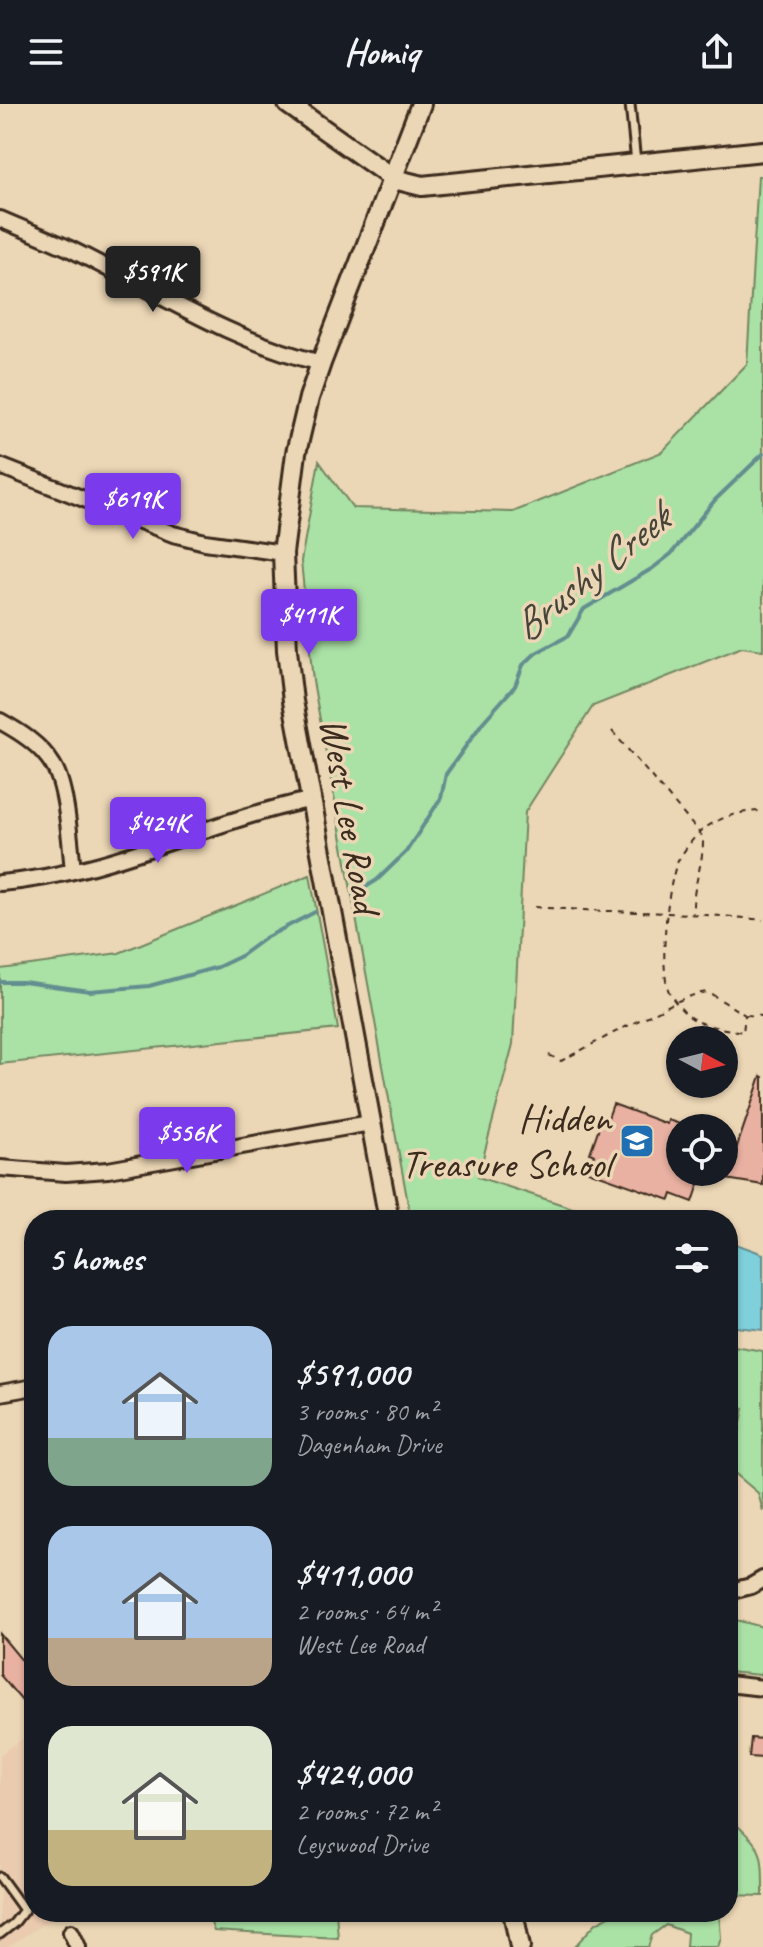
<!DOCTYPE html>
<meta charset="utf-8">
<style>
:root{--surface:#171b24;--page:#242831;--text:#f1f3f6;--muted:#9ea1a6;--accent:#7c3aed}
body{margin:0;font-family:Caveat,sans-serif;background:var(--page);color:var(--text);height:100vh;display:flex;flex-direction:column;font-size:30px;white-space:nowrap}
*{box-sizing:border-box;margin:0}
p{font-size:26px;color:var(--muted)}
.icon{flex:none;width:44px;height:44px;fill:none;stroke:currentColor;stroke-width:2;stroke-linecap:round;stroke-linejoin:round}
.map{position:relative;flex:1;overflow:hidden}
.sheet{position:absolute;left:24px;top:1106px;width:714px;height:712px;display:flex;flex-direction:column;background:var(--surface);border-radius:32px;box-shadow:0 2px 6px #0004}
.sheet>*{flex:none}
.needle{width:52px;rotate:97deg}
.controls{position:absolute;left:666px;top:922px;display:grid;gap:16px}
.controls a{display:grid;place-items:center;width:72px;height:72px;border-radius:50%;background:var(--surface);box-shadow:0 2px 6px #0004;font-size:40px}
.price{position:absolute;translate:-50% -68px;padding:0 18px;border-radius:8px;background:var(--accent);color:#fff;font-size:26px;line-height:52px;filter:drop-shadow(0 2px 4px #0008)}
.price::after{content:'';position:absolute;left:50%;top:48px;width:24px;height:18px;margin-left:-12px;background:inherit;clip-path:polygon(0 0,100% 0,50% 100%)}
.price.active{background:#222;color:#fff}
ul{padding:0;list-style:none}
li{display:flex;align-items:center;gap:24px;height:200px;padding:0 24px}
li span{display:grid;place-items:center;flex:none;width:224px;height:160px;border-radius:24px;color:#555}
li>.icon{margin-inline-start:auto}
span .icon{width:96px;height:96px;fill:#fffc;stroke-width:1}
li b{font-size:34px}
h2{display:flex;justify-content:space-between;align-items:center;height:96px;padding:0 24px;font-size:34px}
header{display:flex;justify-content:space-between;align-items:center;height:104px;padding:0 24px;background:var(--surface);font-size:36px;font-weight:800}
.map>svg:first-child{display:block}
</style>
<header><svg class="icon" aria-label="menu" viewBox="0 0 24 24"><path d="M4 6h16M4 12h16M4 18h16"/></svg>Homiq<svg class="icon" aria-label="share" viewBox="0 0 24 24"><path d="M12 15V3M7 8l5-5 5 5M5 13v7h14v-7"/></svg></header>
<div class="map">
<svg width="763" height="1843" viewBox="0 0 763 1843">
<rect width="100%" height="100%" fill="#ebd6b5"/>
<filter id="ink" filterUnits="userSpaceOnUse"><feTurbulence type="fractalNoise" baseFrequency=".0125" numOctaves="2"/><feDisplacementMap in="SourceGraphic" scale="16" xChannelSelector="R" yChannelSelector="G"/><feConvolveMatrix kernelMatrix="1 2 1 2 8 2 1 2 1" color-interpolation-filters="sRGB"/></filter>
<g filter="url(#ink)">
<polygon fill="#eacbaf" points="34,1627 34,1808 62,1808 7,1843 0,1843 0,1651"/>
<g fill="#aae1a5" stroke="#728662" stroke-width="2">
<polygon points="758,72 763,72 763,546 742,543 593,602 525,708 513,940 478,1073 609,1116 411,1116 313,577 301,457 319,357 353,404 513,408 662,348 747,260"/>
<polygon points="310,771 338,925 0,960 0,865 119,849"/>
<polygon points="728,1241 763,1247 763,1407 758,1389 731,1366 744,1304 728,1299"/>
<polygon points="728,1514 763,1523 763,1566 760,1571 728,1568"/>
<path d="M728 1682 730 1683V1714C763 1747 763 1742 763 1792L728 1791Z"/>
<polygon points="207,1808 336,1808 338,1834 214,1827"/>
<polygon points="617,1808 719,1808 721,1834 718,1843 686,1843 687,1829 666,1821 652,1831 648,1843 574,1843 596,1819"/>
</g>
<polygon fill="#7fd0da" stroke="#648e8f" stroke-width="2" points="728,1137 763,1150 763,1226 728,1222"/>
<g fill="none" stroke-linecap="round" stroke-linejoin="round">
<g stroke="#648e8f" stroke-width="4">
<polyline points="353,791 377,776 406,748 441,694 446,670 483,618 515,582 523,561 536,549 568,532 584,505 653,464 671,450 715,396 763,350"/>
<polyline points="0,878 23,878 90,887 149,882 218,863 239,853 265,834 315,808"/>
</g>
</g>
<g fill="#e9b1a2" stroke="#3b2a1e" stroke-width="2">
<polygon points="761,972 763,973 763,1081 726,1075"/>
<polygon points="613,1000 667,1020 668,1016 680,1020 680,1068 703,1068 693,1098 672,1090 670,1096 588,1067 594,1051 590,1049 603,1012 608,1014"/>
<polygon points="0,1530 34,1571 34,1599 28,1604 0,1571"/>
<polygon points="751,1634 763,1635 763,1654 749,1653"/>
</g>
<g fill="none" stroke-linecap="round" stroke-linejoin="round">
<g stroke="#3b2a1e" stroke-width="13">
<g id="service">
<polyline points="630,0 636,59"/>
<polyline points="0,1773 24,1806 14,1819 0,1830"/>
</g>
</g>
<g stroke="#3b2a1e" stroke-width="20">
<g id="minor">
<path d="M0 115C23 125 46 134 68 144 152 185 230 237 321 259"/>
<polyline points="0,362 173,430 205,438 283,449"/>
<path d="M0 617C20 628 41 641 53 661 67 682 70 740 73 766"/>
<path d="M0 779C107 771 205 718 309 696"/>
<polyline points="0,1064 66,1069 108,1066 370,1019"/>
<polyline points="0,1289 34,1283"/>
<polyline points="728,1488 751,1482 763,1475"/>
<polyline points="728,1580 763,1584"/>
<polyline points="71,1828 78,1843"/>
</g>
</g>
<g stroke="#3b2a1e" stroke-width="24">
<g id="tertiary">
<polyline points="288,0 394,75 422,82 763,47"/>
<polyline points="389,1116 293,597 287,546 283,449 296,349 309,294 321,259 421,0"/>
<polyline points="513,1808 520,1843"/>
</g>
</g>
<g stroke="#3b2a1e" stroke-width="2" stroke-dasharray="6 6" stroke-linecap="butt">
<path d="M612 627 703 733C704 761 692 781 693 809"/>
<path d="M535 803C611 809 687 807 763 816"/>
<polyline points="746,911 762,912"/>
<path d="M549 951 561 957C591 941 620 925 650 911 670 901 686 891 708 888L745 911 743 928C727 925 704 923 690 913 684 909 674 897 670 890 658 868 667 780 678 757 683 748 693 734 700 728 718 713 740 707 763 707"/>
</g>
<use href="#service" stroke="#ebd6b5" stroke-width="7"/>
<use href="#minor" stroke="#ebd6b5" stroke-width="14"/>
<use href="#tertiary" stroke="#ebd6b5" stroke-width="18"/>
</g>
</g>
<defs>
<g id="school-square" transform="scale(1.8)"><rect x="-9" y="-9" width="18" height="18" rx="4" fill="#1f6fb2" stroke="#ebd6b5"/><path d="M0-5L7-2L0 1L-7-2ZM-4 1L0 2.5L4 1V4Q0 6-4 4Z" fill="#fff"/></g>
</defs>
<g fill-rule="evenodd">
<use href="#school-square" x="637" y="1037"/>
</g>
<g text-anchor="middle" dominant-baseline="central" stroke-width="7" stroke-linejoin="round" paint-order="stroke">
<g font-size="40" fill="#3b2a1e" stroke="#ebd6b5">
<text transform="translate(350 711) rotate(80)">West Lee Road</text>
</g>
<g font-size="40" fill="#3b2a1e" stroke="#ebd6b5" text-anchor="end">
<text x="611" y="1014">Hidden<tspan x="611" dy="46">Treasure School</tspan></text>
</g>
<g font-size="42" font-style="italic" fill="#45433a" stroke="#ebd6b5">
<text transform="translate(591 469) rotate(-39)">Brushy Creek</text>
</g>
</g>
</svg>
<div class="controls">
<a><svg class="needle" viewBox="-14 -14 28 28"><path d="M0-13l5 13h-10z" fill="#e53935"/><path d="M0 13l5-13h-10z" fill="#9ea1a6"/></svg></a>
<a><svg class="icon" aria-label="locate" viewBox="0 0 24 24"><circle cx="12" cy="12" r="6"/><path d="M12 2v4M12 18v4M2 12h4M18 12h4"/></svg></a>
</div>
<b class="price active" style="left:153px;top:210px">$591K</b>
<b class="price" style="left:133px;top:437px">$619K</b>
<b class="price" style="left:309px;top:553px">$411K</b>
<b class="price" style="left:158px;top:761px">$424K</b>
<b class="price" style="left:187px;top:1071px">$556K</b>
<section class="sheet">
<h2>5 homes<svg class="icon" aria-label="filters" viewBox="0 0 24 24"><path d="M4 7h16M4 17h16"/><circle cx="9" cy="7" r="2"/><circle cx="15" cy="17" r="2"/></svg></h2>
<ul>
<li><span style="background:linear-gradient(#a9c7e8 70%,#7fa58c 0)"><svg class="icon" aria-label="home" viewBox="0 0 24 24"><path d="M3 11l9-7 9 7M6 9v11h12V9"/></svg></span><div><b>$591,000</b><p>3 rooms · 80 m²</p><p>Dagenham Drive</p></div></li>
<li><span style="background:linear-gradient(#a9c7e8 70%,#b9a48a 0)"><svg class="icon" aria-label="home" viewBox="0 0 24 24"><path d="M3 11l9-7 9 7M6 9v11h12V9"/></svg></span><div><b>$411,000</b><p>2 rooms · 64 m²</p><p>West Lee Road</p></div></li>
<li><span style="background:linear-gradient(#dfe7d0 65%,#c2b280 0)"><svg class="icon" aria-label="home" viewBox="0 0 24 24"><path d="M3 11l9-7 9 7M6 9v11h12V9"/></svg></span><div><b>$424,000</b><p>2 rooms · 72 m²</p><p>Leyswood Drive</p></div></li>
</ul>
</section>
</div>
